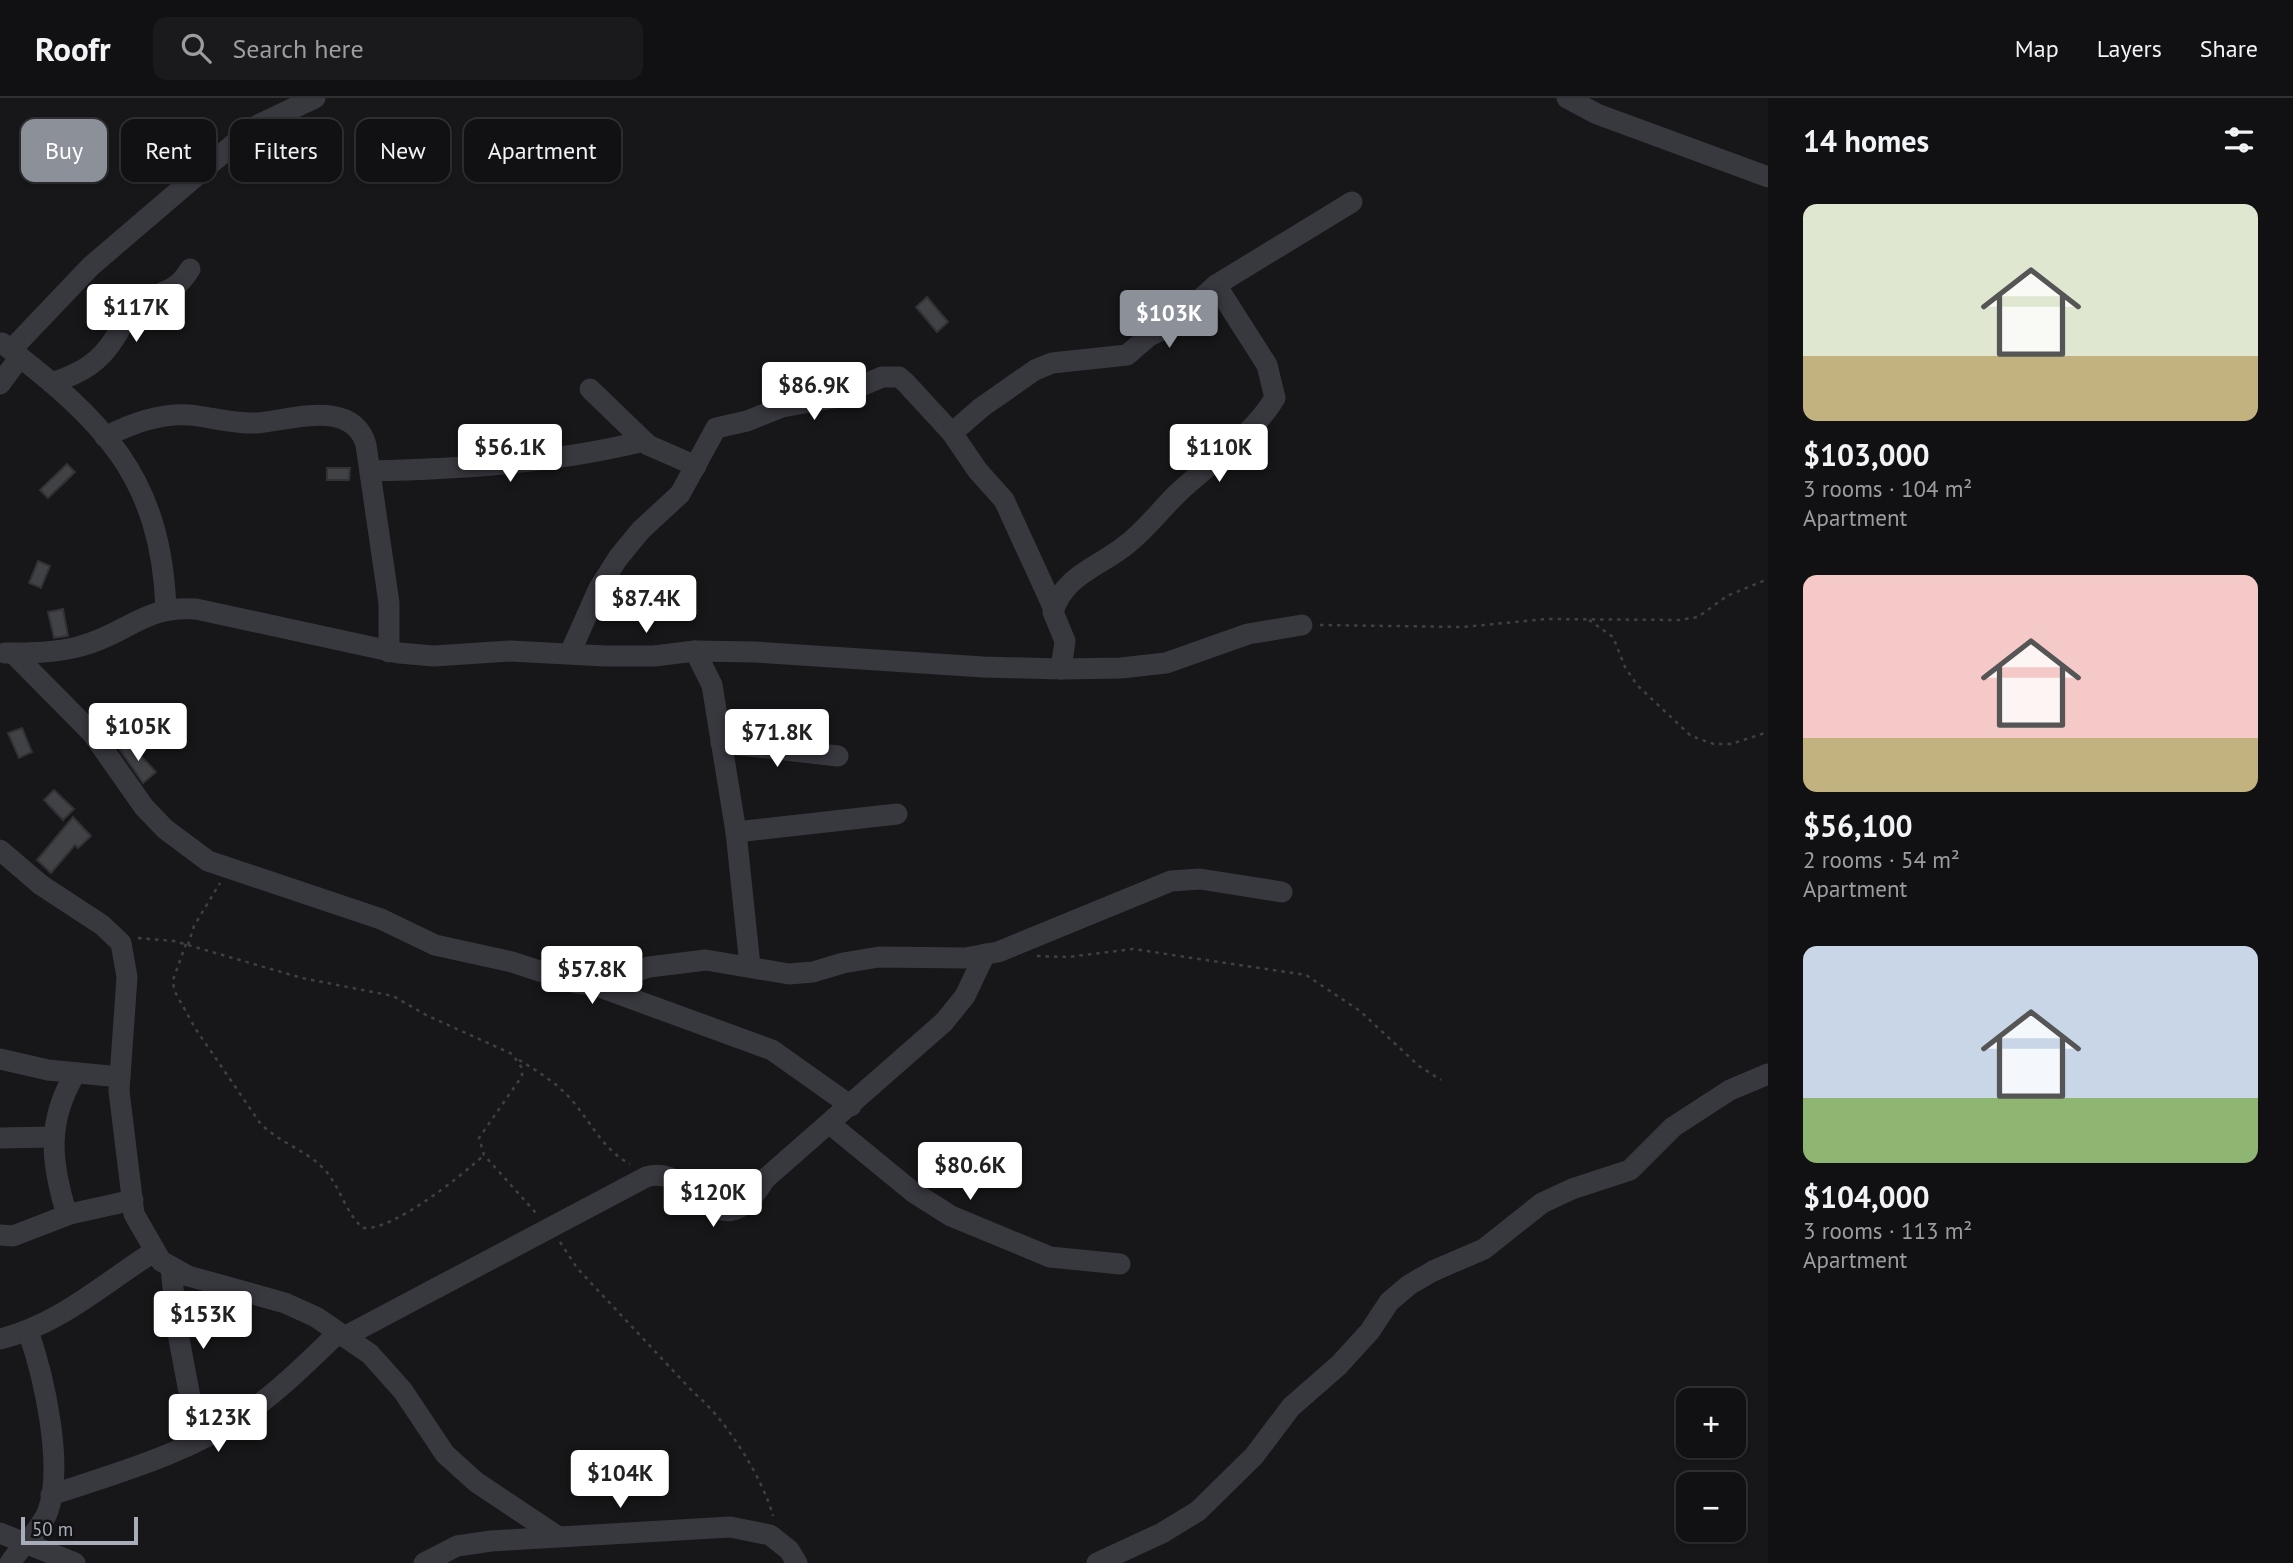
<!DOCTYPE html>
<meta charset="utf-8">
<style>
:root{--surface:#111113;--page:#1a1a1c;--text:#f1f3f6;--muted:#9c9da0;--line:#303133;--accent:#8c9099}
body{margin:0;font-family:"PT Sans",sans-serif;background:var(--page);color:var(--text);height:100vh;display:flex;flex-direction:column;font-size:26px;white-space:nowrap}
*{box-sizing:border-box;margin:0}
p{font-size:23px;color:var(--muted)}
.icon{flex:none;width:38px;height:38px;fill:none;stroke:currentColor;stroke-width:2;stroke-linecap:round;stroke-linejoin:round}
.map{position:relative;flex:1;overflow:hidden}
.sheet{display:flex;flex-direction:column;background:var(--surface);width:525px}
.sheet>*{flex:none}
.hud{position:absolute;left:21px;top:21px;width:665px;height:63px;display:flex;gap:14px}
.controls{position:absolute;left:1676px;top:1290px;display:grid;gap:14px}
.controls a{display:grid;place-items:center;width:70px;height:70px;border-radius:14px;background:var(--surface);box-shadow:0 2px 5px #0004,0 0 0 2px var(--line);font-size:35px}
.scale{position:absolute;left:21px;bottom:18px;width:117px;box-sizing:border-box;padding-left:7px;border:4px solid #a8adba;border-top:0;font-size:19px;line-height:24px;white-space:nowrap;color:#a8adba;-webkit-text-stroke:5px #121214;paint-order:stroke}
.price{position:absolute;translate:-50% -60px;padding:0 16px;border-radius:7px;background:#fff;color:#222;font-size:23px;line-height:46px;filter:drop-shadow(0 2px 4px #0008)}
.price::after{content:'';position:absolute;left:50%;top:42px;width:21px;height:16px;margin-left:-10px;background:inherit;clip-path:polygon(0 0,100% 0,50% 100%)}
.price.active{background:var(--accent);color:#fff}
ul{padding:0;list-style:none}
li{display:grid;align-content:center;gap:14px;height:371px;padding:0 35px}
li span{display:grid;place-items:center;height:217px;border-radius:14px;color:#555}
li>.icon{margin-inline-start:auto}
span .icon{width:126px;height:126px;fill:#fffc;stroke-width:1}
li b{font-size:30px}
h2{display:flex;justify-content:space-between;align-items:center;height:84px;padding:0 35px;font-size:30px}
.pill{padding:0 24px;border-radius:14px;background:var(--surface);box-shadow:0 2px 5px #0004,0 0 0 2px var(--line);font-size:24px;line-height:63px}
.pill.active{background:var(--accent);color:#fff}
header{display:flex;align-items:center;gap:42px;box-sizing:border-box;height:98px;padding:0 35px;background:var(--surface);border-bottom:2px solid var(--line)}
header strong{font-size:33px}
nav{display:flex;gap:38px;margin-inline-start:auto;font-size:24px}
.search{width:490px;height:63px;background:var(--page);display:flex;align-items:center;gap:18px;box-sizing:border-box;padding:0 24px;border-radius:14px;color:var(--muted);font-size:26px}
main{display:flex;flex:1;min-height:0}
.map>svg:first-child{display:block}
</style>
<header>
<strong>Roofr</strong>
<div class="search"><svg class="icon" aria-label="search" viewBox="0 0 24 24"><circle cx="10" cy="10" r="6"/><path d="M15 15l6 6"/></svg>Search here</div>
<nav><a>Map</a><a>Layers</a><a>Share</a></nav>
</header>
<main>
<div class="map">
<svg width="1768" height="1465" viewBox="0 0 1768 1465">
<rect width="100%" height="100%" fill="#171719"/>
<g fill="#414246" stroke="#313136" stroke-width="2">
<polygon points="927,199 948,224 937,234 916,209"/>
<polygon points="67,366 75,374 48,400 40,392"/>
<polygon points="327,370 350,370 349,382 327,382"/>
<polygon points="38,463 50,468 41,490 29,485"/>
<polygon points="63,511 68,538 54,540 48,514"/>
<polygon points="22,630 32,654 19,660 8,635"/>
<polygon points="128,644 156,674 143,685 120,652"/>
<polygon points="54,692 74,711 63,722 44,702"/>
<polygon points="73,719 91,738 78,750 75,747 51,775 37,762"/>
</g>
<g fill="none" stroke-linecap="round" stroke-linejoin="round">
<g stroke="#3e4046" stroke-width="2.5" stroke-dasharray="3.5 5" stroke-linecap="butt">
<polyline points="1589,522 1613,539 1625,569 1637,587 1691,638 1714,646 1731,646 1768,634"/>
<polyline points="1320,527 1463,529 1546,521 1678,522 1698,519 1727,498 1768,481"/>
<polyline points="138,840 174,843 302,880 393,898 426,917 512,956 522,970 522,978 479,1040 484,1057 536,1115"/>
<path d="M186 846 173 882 174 892 195 930 260 1025C278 1044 304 1051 323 1070 340 1087 345 1115 363 1130 393 1133 461 1078 483 1058"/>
<polyline points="188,847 194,828 220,785"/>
<polyline points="1037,858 1068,859 1133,851 1306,877 1360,913 1419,968 1441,982"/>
<path d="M519 962C539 974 560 987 575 1006 593 1028 604 1052 630 1066"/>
<path d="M560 1144 577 1170 694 1295C725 1320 763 1380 773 1418"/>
</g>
<g stroke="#38383f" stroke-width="21">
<polyline points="1567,0 1597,16 1768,79"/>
<path d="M2 245C102 322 161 377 166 511"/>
<polyline points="11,252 91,168 236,44 258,27 315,0"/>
<path d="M52 285C81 275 100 265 116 238 123 227 127 215 138 207 160 191 174 198 190 171"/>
<polyline points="0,286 20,259"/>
<polyline points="590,291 648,347 696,368"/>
<polyline points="952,335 982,309 1035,272 1052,265 1127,257 1149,238 1170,228 1216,187 1352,104"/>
<path d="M105 339C134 324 166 313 198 318 218 321 238 326 257 325 292 322 353 300 366 347L389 505V554"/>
<path d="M370 373C461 371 554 365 644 343"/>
<polyline points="695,553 712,587 736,734 750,868"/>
<path d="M5 555C30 555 57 555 81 548 127 536 144 507 196 511L399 555 434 558 510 553 605 558H654L695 553 755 554 983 569 1061 571 1121 570 1166 565 1248 536 1302 527"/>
<polyline points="13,555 92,635 144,709 165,731 208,763 381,821 435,847 512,864 576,885 594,887 649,869 706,862 789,876 813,874 843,865 879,859 965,860 998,854 1171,783 1200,781 1282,794"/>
<polyline points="570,555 599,490 618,460 641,432 680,396 716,330 747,323 782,309 833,300 882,279 899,279 905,284 952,335 978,373 1004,402 1054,511"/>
<path d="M1061 571 1065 543 1053 514C1064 477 1099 469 1126 447 1146 432 1161 411 1179 394 1211 364 1252 338 1275 300L1267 267 1216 187"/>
<polyline points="721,645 838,658"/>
<polyline points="736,734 897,716"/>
<polyline points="0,752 41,787 102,827 121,845 127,879 119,993 134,1116 161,1163 188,1178 285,1205 316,1219 370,1256 403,1293 445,1356 476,1384 557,1438"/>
<polyline points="594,887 772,952 851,1008"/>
<polyline points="0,961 48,972 120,979"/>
<polyline points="830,1026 913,1094 951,1118 1050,1159 1120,1166"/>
<polyline points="0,1040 53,1039"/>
<path d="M67 1117C51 1065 46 1024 75 976"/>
<polyline points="0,1137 13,1138 70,1116 133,1102"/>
<polyline points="171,1169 177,1230 198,1342"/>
<path d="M344 1239 646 1079C696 1063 717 1161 765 1081L944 924 965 898 985 856"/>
<path d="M0 1241C59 1227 104 1185 155 1153"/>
<path d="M51 1397C121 1374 193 1354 254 1310 284 1288 311 1261 338 1235"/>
<polyline points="0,1435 75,1465"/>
<path d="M10 1465C21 1448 41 1432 48 1413 64 1367 44 1278 28 1233"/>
<polyline points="424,1465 457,1448 491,1443 730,1429 770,1437 789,1452 797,1465"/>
<polyline points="1097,1465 1162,1435 1198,1413 1254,1358 1291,1309 1339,1267 1370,1233 1389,1204 1409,1187 1433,1173 1484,1151 1542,1105 1572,1091 1630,1072 1673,1029 1730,992 1768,976"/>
</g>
</g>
</svg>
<div class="controls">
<a>+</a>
<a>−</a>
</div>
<div class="scale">50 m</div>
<b class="price" style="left:136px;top:246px">$117K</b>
<b class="price active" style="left:1169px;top:252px">$103K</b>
<b class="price" style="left:814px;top:324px">$86.9K</b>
<b class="price" style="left:510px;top:386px">$56.1K</b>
<b class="price" style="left:1219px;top:386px">$110K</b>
<b class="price" style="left:646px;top:537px">$87.4K</b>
<b class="price" style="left:138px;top:665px">$105K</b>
<b class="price" style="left:777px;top:671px">$71.8K</b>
<b class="price" style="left:592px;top:908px">$57.8K</b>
<b class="price" style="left:970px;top:1104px">$80.6K</b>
<b class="price" style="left:713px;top:1131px">$120K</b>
<b class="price" style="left:203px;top:1253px">$153K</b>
<b class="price" style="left:218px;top:1356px">$123K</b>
<b class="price" style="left:620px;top:1412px">$104K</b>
<div class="hud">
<a class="pill active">Buy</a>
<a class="pill">Rent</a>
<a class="pill">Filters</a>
<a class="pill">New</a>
<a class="pill">Apartment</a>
</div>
</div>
<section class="sheet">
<h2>14 homes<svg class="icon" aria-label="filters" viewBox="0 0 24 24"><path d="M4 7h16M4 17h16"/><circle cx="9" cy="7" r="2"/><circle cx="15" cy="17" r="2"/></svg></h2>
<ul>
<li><span style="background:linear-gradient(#dfe7d0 70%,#c2b280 0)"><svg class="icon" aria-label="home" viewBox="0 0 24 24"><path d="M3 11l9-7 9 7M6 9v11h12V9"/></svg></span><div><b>$103,000</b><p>3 rooms · 104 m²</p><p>Apartment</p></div></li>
<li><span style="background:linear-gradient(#f6c9c9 75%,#c2b280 0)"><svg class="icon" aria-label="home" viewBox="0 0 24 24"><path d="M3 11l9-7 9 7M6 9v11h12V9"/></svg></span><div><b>$56,100</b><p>2 rooms · 54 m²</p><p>Apartment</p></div></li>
<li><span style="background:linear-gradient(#c9d6e8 70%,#8fb573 0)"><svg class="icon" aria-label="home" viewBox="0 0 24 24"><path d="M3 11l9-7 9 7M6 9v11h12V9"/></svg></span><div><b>$104,000</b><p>3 rooms · 113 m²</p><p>Apartment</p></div></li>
</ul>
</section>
</main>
